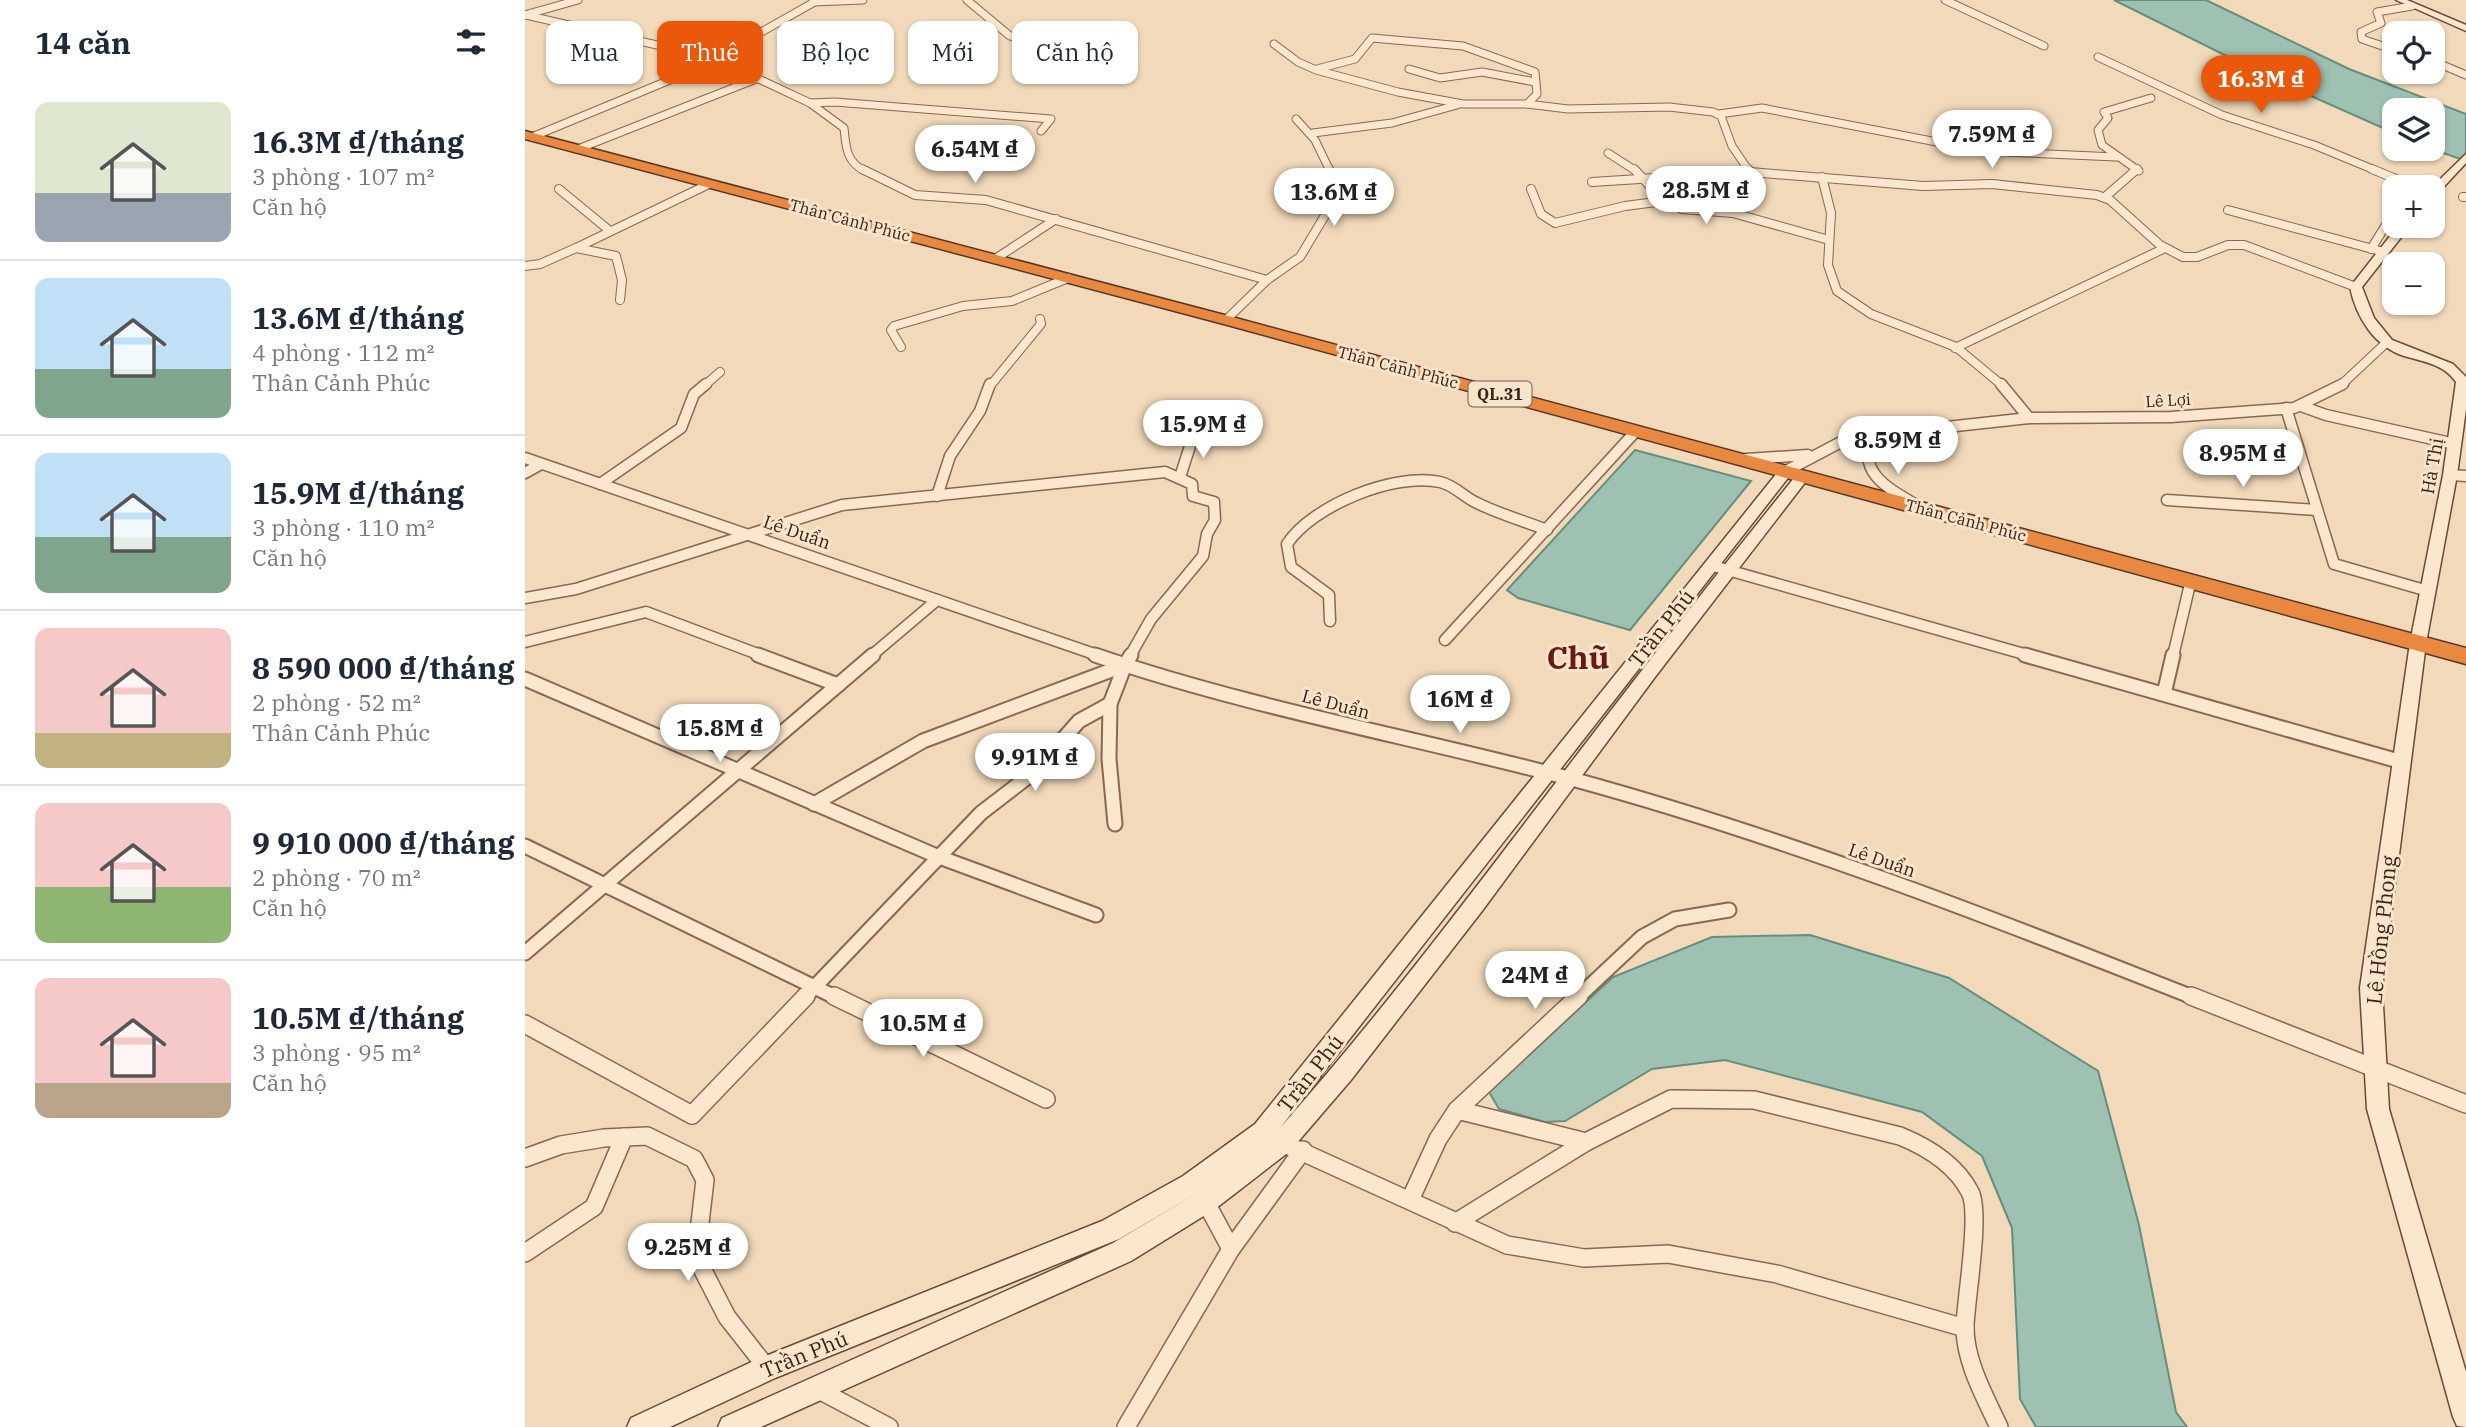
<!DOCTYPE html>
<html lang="vi">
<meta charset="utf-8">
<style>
:root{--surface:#fff;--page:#f2f2f3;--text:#1f2937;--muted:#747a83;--line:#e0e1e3;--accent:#ea580c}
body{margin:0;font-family:"IBM Plex Serif",serif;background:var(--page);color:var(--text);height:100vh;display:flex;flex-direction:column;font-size:26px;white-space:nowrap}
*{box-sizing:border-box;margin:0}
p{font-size:23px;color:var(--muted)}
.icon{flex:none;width:38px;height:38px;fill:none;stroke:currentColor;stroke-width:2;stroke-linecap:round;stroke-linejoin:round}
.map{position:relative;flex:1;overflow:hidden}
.side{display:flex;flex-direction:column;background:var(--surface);width:525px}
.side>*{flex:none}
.hud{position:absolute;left:21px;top:21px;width:665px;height:63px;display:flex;gap:14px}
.fabs{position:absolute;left:1857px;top:21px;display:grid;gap:14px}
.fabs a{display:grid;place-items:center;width:63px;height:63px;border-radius:14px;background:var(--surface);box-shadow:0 2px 5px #0004;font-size:35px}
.price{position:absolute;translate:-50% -60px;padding:0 16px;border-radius:24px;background:#fff;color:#222;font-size:23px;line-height:46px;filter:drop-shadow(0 2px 4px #0008)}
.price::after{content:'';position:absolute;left:50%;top:42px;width:21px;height:16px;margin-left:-10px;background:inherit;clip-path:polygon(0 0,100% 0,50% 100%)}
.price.active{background:var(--accent);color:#fff}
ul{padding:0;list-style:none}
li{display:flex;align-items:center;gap:21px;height:175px;padding:0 35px}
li+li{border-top:2px solid var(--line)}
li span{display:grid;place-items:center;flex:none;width:196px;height:140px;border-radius:14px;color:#555}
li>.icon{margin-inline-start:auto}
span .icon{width:84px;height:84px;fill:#fffc;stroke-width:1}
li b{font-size:30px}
h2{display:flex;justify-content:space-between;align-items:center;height:84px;padding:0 35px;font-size:30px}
.chip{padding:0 24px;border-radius:14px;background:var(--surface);box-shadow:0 2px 5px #0004;font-size:24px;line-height:63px}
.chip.active{background:var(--accent);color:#fff}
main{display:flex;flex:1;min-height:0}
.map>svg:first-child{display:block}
</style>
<main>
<section class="side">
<h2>14 căn<svg class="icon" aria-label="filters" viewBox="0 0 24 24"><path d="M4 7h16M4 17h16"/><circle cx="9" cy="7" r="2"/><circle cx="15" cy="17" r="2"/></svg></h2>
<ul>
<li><span style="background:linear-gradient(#dfe7d0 65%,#9aa5b1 0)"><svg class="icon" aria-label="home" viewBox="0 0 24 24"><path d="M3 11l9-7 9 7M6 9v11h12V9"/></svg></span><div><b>16.3M ₫/tháng</b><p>3 phòng · 107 m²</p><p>Căn hộ</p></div></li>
<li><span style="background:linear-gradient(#bfe0f5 65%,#7fa58c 0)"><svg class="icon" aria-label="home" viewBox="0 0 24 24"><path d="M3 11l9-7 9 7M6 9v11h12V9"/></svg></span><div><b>13.6M ₫/tháng</b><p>4 phòng · 112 m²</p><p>Thân Cảnh Phúc</p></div></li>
<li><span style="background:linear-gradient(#bfe0f5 60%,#7fa58c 0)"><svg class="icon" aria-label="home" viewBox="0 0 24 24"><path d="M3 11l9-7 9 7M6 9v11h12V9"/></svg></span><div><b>15.9M ₫/tháng</b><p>3 phòng · 110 m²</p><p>Căn hộ</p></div></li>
<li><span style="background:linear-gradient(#f6c9c9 75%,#c2b280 0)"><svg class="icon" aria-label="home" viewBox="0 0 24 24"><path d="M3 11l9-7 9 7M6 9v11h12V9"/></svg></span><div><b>8 590 000 ₫/tháng</b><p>2 phòng · 52 m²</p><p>Thân Cảnh Phúc</p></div></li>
<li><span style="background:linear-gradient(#f6c9c9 60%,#8fb573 0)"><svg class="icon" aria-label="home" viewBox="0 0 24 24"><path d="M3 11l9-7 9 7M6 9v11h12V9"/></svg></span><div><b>9 910 000 ₫/tháng</b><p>2 phòng · 70 m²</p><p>Căn hộ</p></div></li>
<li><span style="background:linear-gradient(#f6c9c9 75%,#b9a48a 0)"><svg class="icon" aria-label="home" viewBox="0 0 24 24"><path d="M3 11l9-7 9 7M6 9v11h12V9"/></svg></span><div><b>10.5M ₫/tháng</b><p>3 phòng · 95 m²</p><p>Căn hộ</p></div></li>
</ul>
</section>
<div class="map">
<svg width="1941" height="1427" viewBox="0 0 1941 1427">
<rect width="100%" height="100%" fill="#f1d9ba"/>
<g fill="#9fc1b2" stroke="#668e7f" stroke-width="2">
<polygon points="1589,0 1681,0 1824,69 1941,114 1941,161 1907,149 1908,110 1869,110 1869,133 1750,80"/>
<polygon points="1110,450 1226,481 1105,630 993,598 982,590"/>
<polygon points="1285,935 1424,978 1573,1071 1614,1225 1651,1412 1662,1427 1511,1427 1495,1399 1487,1228 1457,1156 1397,1112 1200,1060 1127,1069 1040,1121 1020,1122 974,1109 964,1092 1088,977 1187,937"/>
</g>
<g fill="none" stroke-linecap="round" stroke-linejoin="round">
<g stroke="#886853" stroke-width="9">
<g id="street-far4">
<polyline points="442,0 485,36 536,51"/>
<polyline points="1420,0 1519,46"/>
<polyline points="288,2 338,0"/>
<path d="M0 15 189 58 285 103 319 128C321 147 321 162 340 171"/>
<polyline points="0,15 53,0"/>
<polyline points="749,44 773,62 791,70 873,92 938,104 1002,104 1043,109 1144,107 1188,112 1196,116 1207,146 1224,171"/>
<polyline points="1869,50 1837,39 1836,32 1856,23 1852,12 1887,6"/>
<polyline points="1573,57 1697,115 1789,145 1852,171"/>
<polyline points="1908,61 1941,75"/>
<polyline points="47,68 29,55 86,36"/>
<polyline points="792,69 830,59 847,38 938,46 1010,72 1012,94 1002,104"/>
<polyline points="884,69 915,78 957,72 1010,82"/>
<polyline points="285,103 310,102 526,119 516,131"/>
<polyline points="1194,114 1237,108 1458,151 1591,157"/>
<polyline points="771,119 790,140 805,171"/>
<polyline points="788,133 867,123 932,105"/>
<polyline points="7,137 169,70 293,0"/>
<polyline points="53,149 231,79"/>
<polyline points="1083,153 1111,171"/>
<polyline points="1614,171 1577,145 1573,130 1583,118 1579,112 1626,98"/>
</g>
</g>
<g stroke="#886853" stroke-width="10">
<g id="street-far3">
<polyline points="337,169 390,195 461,200 742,280"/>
<polyline points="1109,169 1139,201 1157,209 1208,213 1304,240"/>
<polyline points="1223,169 1225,172"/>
<polyline points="1847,169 1890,187"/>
<polyline points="1297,177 1306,213 1303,265 1312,291 1346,314 1431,347 1478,386"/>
<polyline points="1067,182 1225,172 1398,186 1467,184 1572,195 1585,200 1635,245 1658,257 1672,257 1703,245 1719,245 1831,287"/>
<polyline points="34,189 85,231"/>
<polyline points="1006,189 1016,214 1030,223 1100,206 1139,201"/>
<polyline points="1580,197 1612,169"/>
<polyline points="1938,197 1941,197"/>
<polyline points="1703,210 1859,252"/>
<polyline points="51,248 91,256 97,280 95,300"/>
<polyline points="1846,249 1869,212"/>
<polyline points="470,259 531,219"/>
<polyline points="0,266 15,264 51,248 184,184"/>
<polyline points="701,320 742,280 775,257 805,207 812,187 804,169"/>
<polyline points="376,347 366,330 369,326 438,306 487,301 543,278"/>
<polyline points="1430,348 1640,248"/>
<polyline points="179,386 195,372"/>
<polyline points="465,386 516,324 515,319"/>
<polyline points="1815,386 1861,343"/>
</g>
</g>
<g stroke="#886853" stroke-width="13">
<g id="street-far2">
<polyline points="1476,384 1504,418"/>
<polyline points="1776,406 1801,415 1930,444"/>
<polyline points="1761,408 1809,564 1903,591"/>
<path d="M1349 437C1329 472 1366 490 1393 506"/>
<polyline points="0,458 575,656"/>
<polyline points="1221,459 1283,455"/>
<polyline points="1261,471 1316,442 1376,432 1504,418 1646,417 1769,408 1818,384"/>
<polyline points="0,473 16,464"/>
<polyline points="1925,475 1941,476"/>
<polyline points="655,477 666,443 678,429"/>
<polyline points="75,484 156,428 169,394 181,384"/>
<polyline points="412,496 425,456 455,411 465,384"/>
<polyline points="1642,500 1792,510"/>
<polyline points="1185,565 1506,656"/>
<polyline points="0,598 51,589 317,505 640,472 667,484 668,496 689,502 690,520 682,534 678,556 626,619 605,656"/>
<path d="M805 621 804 595 766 567 762 544C787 506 869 472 915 482 929 485 939 497 952 503 974 514 999 521 1022 530"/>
<polyline points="920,640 1111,431"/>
<polyline points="0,642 121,612 238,656"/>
<polyline points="346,656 412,600"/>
<polyline points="1648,656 1666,580"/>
</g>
</g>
<g stroke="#886853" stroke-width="17">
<g id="street-far1">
<polyline points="233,655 313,685"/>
<path d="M570 655C725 708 888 737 1047 779 1260 837 1465 917 1670 998"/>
<polyline points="1500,655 1877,762"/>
<polyline points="0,679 414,857 571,915"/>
<polyline points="1639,694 1648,655"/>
<polyline points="289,804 398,741 600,665 606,655"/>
<polyline points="590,824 584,759 585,704 600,665"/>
<polyline points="0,846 312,998"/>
<polyline points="0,953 348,655"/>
<polyline points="279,998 456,813 508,773 554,721 585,704"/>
<polyline points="1052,998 1117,937 1150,919 1204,910"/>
</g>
</g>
<g stroke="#886853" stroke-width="20">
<g id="street">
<polyline points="309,996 521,1099"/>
<polyline points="1666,996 1941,1104"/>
<polyline points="0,1024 167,1115 281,996"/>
<polyline points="932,1110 1061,1142"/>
<polyline points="753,1141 982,1245 1059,1258 1143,1254 1252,1274 1440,1328"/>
<polyline points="0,1158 36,1145 79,1138 122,1136 169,1159 180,1180 171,1257 202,1317 242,1368"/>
<polyline points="678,1197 706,1249"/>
<polyline points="885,1200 913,1139 932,1110 1054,996"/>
<path d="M930 1223 1061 1142 1146 1099 1229 1100 1375 1136C1402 1147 1431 1165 1445 1192 1456 1212 1441 1299 1440 1325 1439 1360 1460 1397 1474 1427"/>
<polyline points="0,1253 69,1207 99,1137"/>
<polyline points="292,1389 364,1427"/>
<polyline points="601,1427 706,1249 778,1150"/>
</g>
</g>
<g stroke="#6a4937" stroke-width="3">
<g id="secondary">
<polygon points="1871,0 1882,0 1941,25 1941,31"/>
<polygon points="1941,154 1941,163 1912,194 1908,195 1907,187"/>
<path d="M1873 226H1885L1837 287 1849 318 1867 340 1928 364 1941 377V409L1932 475 1901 643 1857 988 1864 1109 1941 1372V1427L1932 1426 1928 1417 1842 1109 1835 988 1885 643 1918 475 1931 382C1919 364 1899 362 1879 356 1849 346 1831 317 1825 287Z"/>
<path d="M1261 467 1268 471 1266 474 755 1128C885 981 998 823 1118 669 1169 603 1221 538 1273 473L1278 472 1285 476 1130 677 957 911 826 1080 765 1151 690 1209 606 1261 236 1427H193L197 1418 588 1243 674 1192 594 1239 250 1378 145 1427H102L106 1418 233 1359 577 1221 658 1176 730 1124 1256 468Z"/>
</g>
</g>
<g stroke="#553728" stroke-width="3">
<polygon id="highway" points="0,131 707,317 1941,648 1941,664 695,323 0,139"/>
</g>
<use href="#street-far4" stroke="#fbe7cd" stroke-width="7"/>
<use href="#street-far3" stroke="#fbe7cd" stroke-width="8"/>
<use href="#street-far2" stroke="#fbe7cd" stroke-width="10"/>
<use href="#street-far1" stroke="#fbe7cd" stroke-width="13"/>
<use href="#street" stroke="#fbe7cd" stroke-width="17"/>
<use href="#secondary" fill="#fbe7cd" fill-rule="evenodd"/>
<use href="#highway" fill="#e98941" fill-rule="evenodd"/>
</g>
<g text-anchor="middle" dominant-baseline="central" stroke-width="6" stroke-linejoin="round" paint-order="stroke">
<g font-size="16" fill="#362319" stroke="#f8e4ca">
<text transform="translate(325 220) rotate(15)">Thân Cảnh Phúc</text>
<text transform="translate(873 367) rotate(15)">Thân Cảnh Phúc</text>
<text transform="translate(1643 400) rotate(-3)">Lê Lợi</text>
<text transform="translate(1441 520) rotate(15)">Thân Cảnh Phúc</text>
</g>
<rect fill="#f8e4ca" stroke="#705d4e" stroke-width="2" x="943.5" y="381.5" width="63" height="25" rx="5"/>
<g font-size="16" font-weight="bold" fill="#362319">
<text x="975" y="394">QL.31</text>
</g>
<g font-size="18" fill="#362319" stroke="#f8e4ca">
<text transform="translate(1907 466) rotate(-80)">Hà Thị</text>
<text transform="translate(272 532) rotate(19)">Lê Duẩn</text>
<text transform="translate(811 704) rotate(15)">Lê Duẩn</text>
<text transform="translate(1357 860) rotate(19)">Lê Duẩn</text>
</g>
<g font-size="21" fill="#362319" stroke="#f8e4ca">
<text transform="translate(1136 628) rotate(-52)">Trần Phú</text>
<text transform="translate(1856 930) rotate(-84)">Lê Hồng Phong</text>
<text transform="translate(785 1073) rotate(-52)">Trần Phú</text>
<text transform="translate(279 1354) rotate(-22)">Trần Phú</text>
</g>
<g font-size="32" font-weight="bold" fill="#661c16" stroke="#f8e4ca">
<text x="1053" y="657">Chũ</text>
</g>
</g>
</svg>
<div class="fabs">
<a><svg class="icon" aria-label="locate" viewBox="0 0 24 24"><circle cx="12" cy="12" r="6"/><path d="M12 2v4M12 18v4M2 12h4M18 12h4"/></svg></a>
<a><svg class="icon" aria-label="layers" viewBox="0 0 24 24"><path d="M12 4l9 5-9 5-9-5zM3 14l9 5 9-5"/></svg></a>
<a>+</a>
<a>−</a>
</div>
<b class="price active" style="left:1736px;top:115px">16.3M ₫</b>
<b class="price" style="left:1467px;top:170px">7.59M ₫</b>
<b class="price" style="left:450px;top:185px">6.54M ₫</b>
<b class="price" style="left:1181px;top:226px">28.5M ₫</b>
<b class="price" style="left:809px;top:228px">13.6M ₫</b>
<b class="price" style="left:678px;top:460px">15.9M ₫</b>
<b class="price" style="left:1373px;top:476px">8.59M ₫</b>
<b class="price" style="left:1718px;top:489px">8.95M ₫</b>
<b class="price" style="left:935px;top:735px">16M ₫</b>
<b class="price" style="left:195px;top:764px">15.8M ₫</b>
<b class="price" style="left:510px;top:793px">9.91M ₫</b>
<b class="price" style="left:1010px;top:1011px">24M ₫</b>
<b class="price" style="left:398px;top:1059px">10.5M ₫</b>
<b class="price" style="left:163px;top:1283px">9.25M ₫</b>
<div class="hud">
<a class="chip">Mua</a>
<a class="chip active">Thuê</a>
<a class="chip">Bộ lọc</a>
<a class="chip">Mới</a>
<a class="chip">Căn hộ</a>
</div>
</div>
</main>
